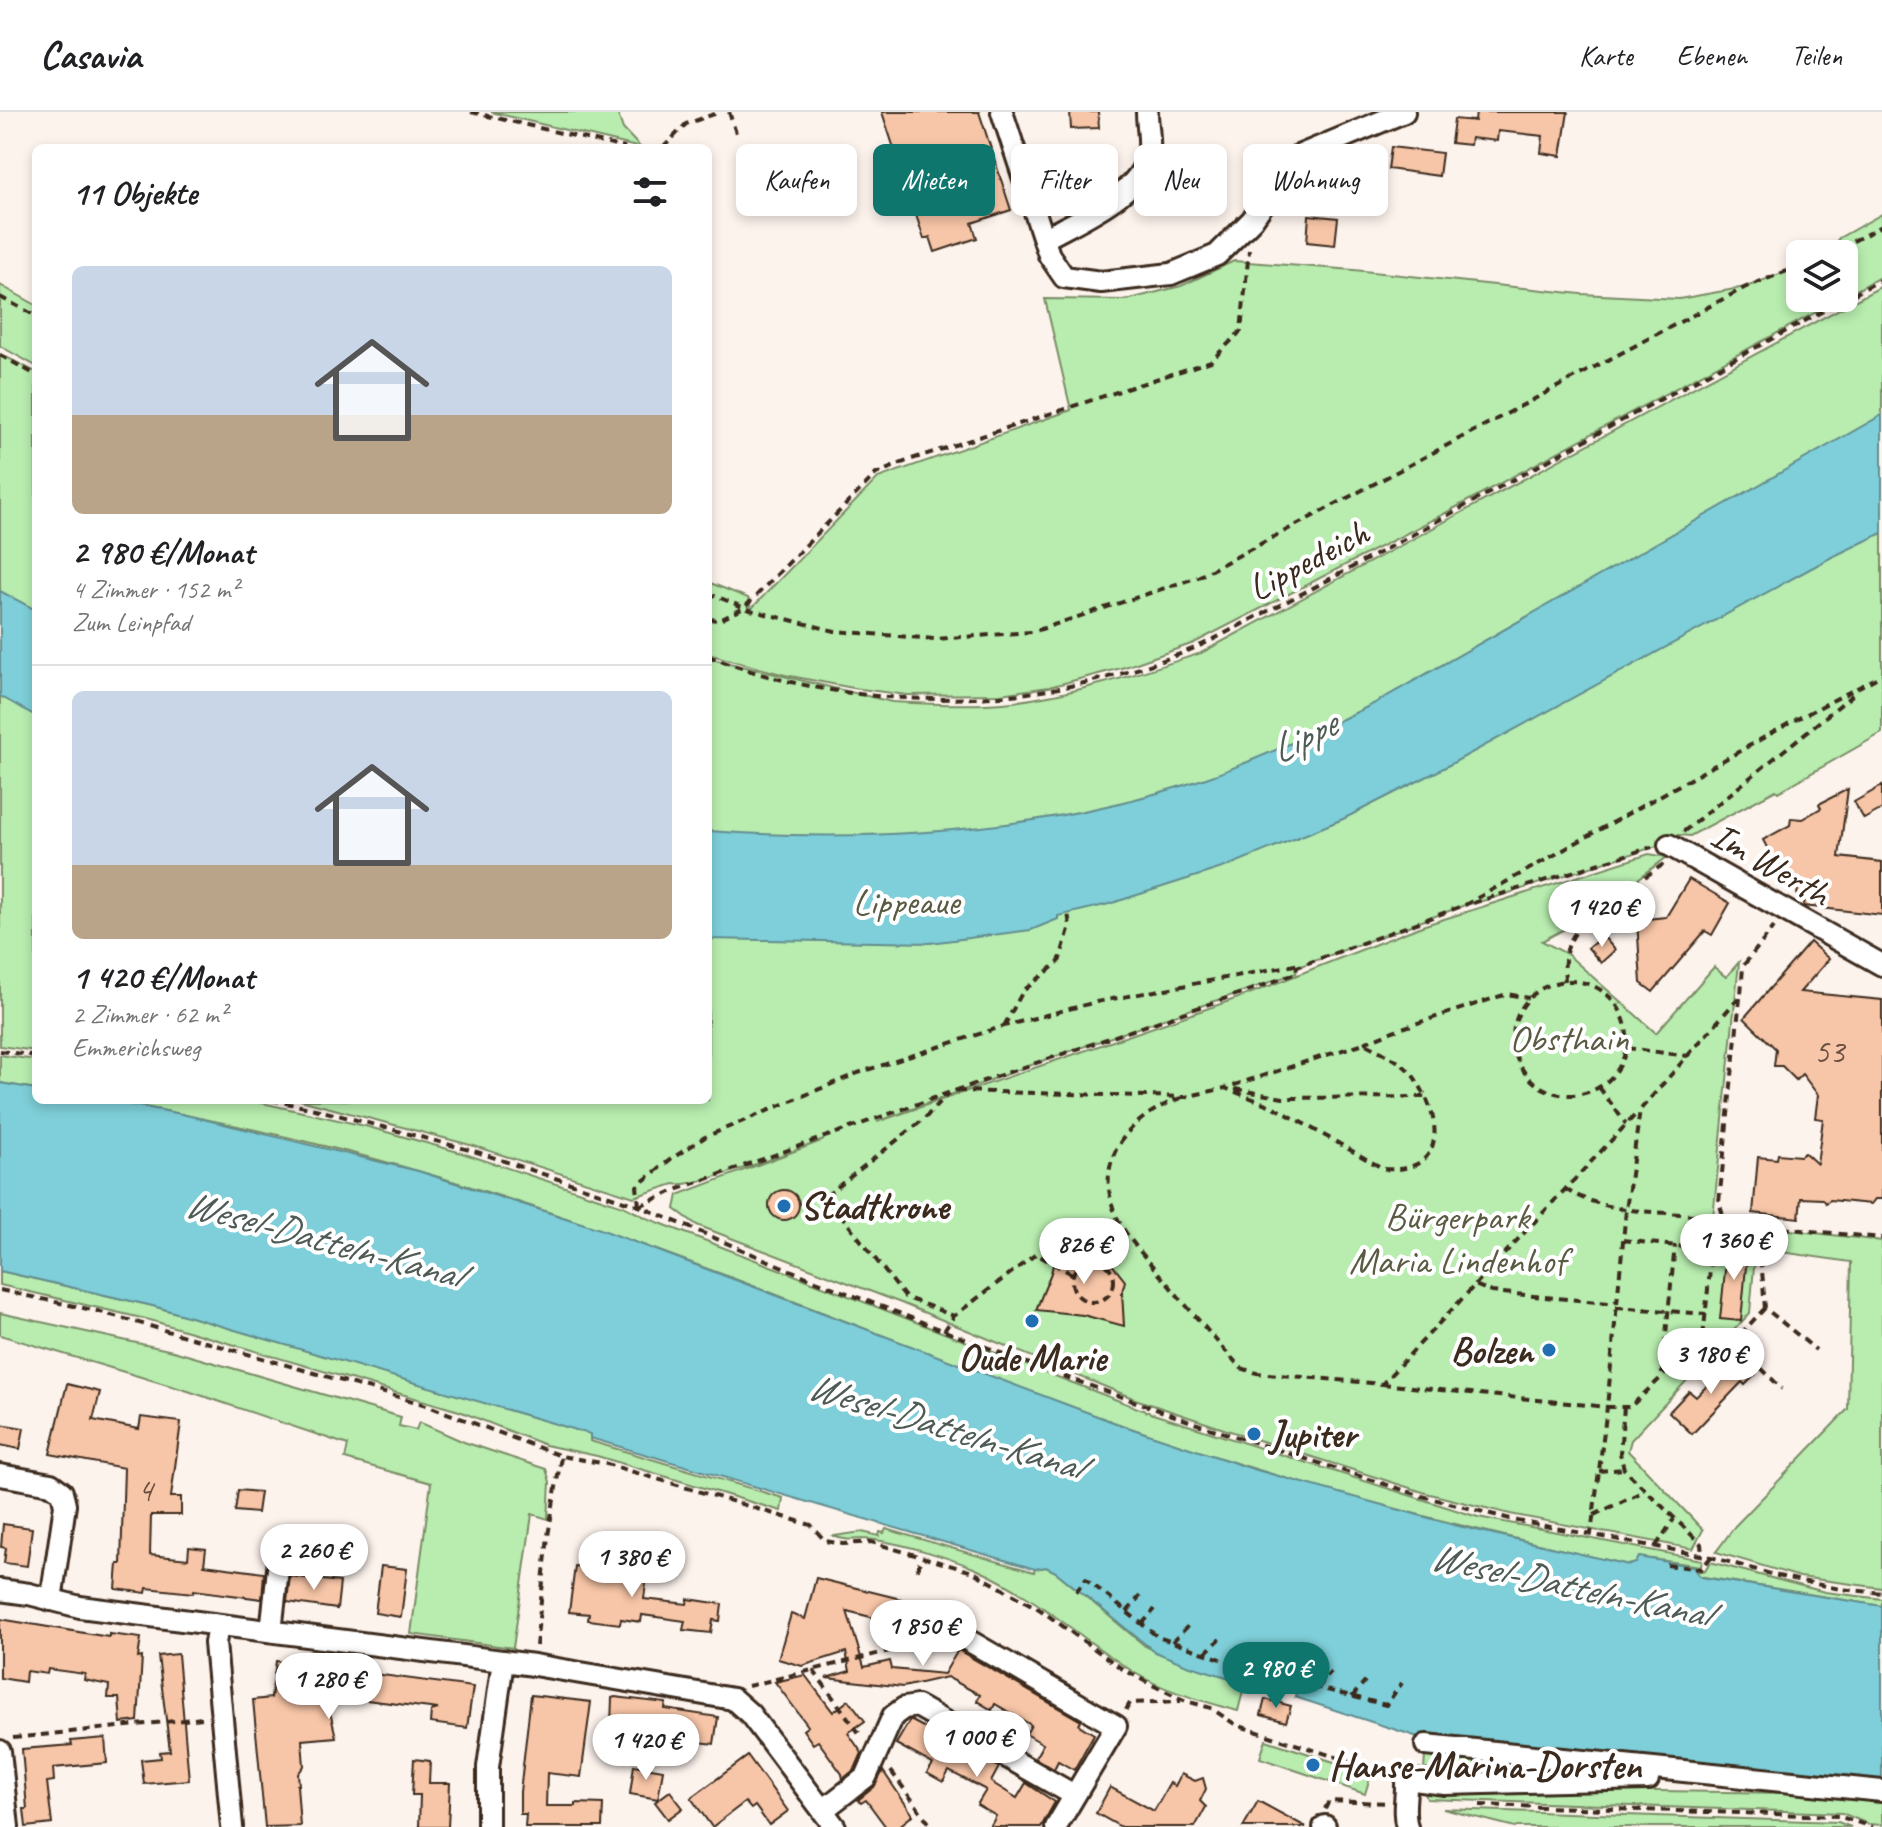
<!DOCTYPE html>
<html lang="de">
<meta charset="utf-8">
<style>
:root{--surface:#fff;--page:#f2f2f2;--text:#202124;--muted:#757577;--line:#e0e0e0;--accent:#0f766e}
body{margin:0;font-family:Caveat,sans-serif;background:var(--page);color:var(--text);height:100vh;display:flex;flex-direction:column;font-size:30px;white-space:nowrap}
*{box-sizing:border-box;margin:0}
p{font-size:26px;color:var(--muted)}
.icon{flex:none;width:44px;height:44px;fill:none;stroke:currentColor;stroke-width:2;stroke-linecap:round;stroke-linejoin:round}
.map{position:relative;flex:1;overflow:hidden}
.side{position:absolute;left:32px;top:32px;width:680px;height:960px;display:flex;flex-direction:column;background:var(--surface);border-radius:12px;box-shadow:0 4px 12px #0003}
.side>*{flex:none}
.hud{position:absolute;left:736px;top:32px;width:760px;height:72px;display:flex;gap:16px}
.controls{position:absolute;left:1786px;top:128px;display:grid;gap:16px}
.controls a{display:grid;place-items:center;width:72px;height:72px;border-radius:12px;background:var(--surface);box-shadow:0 4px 12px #0003;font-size:40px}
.price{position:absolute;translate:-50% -68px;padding:0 18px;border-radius:28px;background:#fff;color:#222;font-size:26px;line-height:52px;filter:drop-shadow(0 2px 4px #0008)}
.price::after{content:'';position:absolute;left:50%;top:48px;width:24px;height:18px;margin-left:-12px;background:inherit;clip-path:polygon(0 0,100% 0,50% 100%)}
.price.on{background:var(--accent);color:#fff}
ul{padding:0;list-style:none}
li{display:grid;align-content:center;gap:16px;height:424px;padding:0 40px}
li+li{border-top:2px solid var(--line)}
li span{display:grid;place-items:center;height:248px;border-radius:12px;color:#555}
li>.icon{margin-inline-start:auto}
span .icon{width:144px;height:144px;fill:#fffc;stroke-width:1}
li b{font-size:34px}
h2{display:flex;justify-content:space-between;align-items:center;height:96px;padding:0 40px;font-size:34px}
.chip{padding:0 28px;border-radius:12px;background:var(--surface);box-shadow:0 4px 12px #0003;font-size:28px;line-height:72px}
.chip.on{background:var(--accent);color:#fff}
header{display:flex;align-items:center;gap:48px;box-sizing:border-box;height:112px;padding:0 40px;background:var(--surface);border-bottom:2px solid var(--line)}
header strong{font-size:38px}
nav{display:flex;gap:44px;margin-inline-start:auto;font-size:28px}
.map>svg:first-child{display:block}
</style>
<header>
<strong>Casavia</strong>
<nav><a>Karte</a><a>Ebenen</a><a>Teilen</a></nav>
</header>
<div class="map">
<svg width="1882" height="1715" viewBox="0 0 1882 1715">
<rect width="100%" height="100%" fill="#fdf3ed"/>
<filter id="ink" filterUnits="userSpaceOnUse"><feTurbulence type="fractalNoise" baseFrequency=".0125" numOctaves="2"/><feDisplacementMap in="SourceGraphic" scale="16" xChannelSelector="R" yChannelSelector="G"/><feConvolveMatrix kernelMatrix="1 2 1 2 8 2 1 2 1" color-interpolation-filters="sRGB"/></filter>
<g filter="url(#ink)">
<g fill="#b8edaf" stroke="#7a8c66" stroke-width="2">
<polygon points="491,0 617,0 623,17 641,36"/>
<polygon points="1882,102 1882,164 1844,185 1844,142 1826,142 1839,126"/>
<polygon points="1234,149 1354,158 1581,182 1679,187 1746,175 1800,154 1800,186 1842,186 1440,404 1194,531 1125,555 1049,575 1000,582 907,583 853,576 785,563 708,542 708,470 748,486 751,497 878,366 1071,298 1045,187 1126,188 1181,174"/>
<polygon points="0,173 36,193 36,254 0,234"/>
<path d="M1882 174V621L1778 680 1776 678 1690 724 1679 723 1669 733H1660L1490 787 1465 793 1298 855 1296 861 1045 948 877 1010 1241 885 1422 814 1649 742 1667 745 1589 804 1542 829 1567 842 1656 921 1714 855 1726 865 1739 850 1712 1115 1749 1129 1755 1143 1750 1201 1631 1328 1628 1339 1703 1418 1693 1437 1510 1402 1426 1381 1227 1318 1135 1287 901 1191 697 1113 675 1097 678 1083 824 1028C799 1037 693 1077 674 1072L634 1085 474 1034 300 988H708V546L892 590C928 592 967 594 1003 591 1071 584 1137 562 1201 541Z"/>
<polygon points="0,242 36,260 36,939 0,934"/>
<polygon points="0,943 36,948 36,977 0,971"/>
<path d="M106 988H249L365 1014 462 1041 623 1094 647 1106 1153 1302 1478 1405 1702 1448 1701 1454 1639 1445 1637 1451 1629 1453C1457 1414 1286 1372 1119 1312 908 1237 702 1148 487 1080 363 1040 234 1011 106 988Z"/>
<polygon points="1740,1112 1882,1129 1882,1476 1800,1465 1716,1440 1735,1414 1848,1297 1851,1150 1760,1137"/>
<polygon points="0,1159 153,1194 591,1322 590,1329 783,1386 781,1399 597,1344 545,1333 459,1299 150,1208 0,1173"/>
<polygon points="0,1201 173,1239 401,1305 399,1314 416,1318 419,1310 464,1330 546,1357 550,1370 548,1407 532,1402 513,1536 411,1522 431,1371 345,1347 348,1333 188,1279 0,1223"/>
<path d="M886 1417 1034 1460 1035 1457 1046 1455 1056 1460 1145 1534 1168 1545 1245 1571 1238 1599C1204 1589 1166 1580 1135 1561 1081 1527 1035 1483 976 1457 948 1445 907 1433 876 1428 862 1425 847 1431 834 1424L862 1420 879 1424 880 1420 884 1421Z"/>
<polygon points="1710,1450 1825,1480 1882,1487 1882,1494 1698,1464 1696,1460 1705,1458"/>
<polygon points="1266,1628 1371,1662 1365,1682 1260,1646"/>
<polygon points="1425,1643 1440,1646 1600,1661 1440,1665 1424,1659"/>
<polygon points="1596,1678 1788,1681 1882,1689 1882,1713 1868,1712 1842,1701 1427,1687 1425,1681"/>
<polygon points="1443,1697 1838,1710 1851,1715 1515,1715"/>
</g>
<g fill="#7ecfd9" stroke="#638d8e" stroke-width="2">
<path d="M1882 303V421L1830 446 1438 659 1343 707 1225 755 1109 792 1058 804V807L1031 818 930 831 708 827V719C875 731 1047 720 1206 666 1263 646 1319 619 1373 592Z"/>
<polygon points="0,479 36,498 36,604 0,584"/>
<polygon points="0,971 36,977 36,988 106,988 182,1002 418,1059 600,1117 1121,1313 1253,1357 1454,1413 1629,1453 1636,1451 1639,1445 1697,1455 1696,1460 1701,1465 1882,1494 1882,1671 1427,1628 1295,1585 1299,1568 1277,1562 1270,1578 1187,1553 1155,1540 1056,1460 1046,1455 1035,1457 590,1326 590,1322 153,1194 0,1159"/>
</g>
<g fill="#f7c5a7" stroke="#3b2a1e" stroke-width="2">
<polygon points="882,0 979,0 1011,98 972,111 977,126 935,140 930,125 924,127"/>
<polygon points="1070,0 1098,0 1099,16 1071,17"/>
<polygon points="1476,0 1568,0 1561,44 1541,41 1543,24 1498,19 1497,29 1471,26 1470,33 1451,31 1454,7 1475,9"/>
<polygon points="1391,35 1442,41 1439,64 1388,57"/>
<polygon points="1309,103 1338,106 1335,133 1307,130"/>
<polygon points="1882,674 1882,697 1864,707 1854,690"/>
<polygon points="1848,677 1839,745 1882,750 1882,803 1804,794 1805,784 1797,784 1798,775 1783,773 1784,768 1763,728 1790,713 1791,706 1802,707 1821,696 1819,692"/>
<polygon points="1689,767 1730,791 1712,823 1705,819 1653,880 1641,871 1637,808 1666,805"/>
<polygon points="1603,824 1615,838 1601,851 1588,836"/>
<polygon points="1810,830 1829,847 1800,880 1882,888 1882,1087 1875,1087 1871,1092 1830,1088 1826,1091 1823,1087 1801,1086 1799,1106 1753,1101 1758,1045 1777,1047 1778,1042 1800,1044 1805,1041 1817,1052 1823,1007 1815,1006 1818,983 1802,962 1796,968 1782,954 1774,954 1776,937 1744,906"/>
<circle cx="784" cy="1093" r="15"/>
<polygon points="1061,1121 1069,1131 1094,1144 1107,1146 1125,1169 1122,1180 1124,1214 1083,1203 1036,1198 1051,1161"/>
<polygon points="1728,1130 1748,1132 1741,1209 1720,1207"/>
<polygon points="1736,1244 1756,1262 1745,1273 1742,1270 1692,1322 1669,1300 1689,1279 1696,1285"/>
<polygon points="67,1272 100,1280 93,1308 139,1317 141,1305 181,1310 171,1385 181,1385 181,1403 151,1403 150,1443 188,1447 189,1435 206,1437 204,1453 264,1461 262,1487 194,1478 193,1481 147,1476 146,1481 116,1477 118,1452 121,1452 124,1356 50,1342"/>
<polygon points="0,1312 24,1316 20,1337 0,1333"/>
<polygon points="238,1378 260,1380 257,1401 235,1399"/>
<polygon points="3,1412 32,1416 27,1454 4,1451 6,1436 1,1435"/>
<polygon points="597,1449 628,1453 627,1461 647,1463 644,1487 687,1492 688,1487 722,1492 720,1509 713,1508 711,1521 683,1518 685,1509 642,1503 641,1510 621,1507 620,1512 588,1508 589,1502 569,1500 575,1454 595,1456"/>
<polygon points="381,1454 407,1457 401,1505 375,1501"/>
<polygon points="290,1464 340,1470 337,1497 287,1490"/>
<polygon points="816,1466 901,1487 894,1511 847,1499 864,1555 890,1549 892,1557 944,1562 958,1538 1081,1609 1079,1613 1094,1622 1074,1658 1058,1649 1054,1657 1035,1646 1043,1632 1026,1622 1031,1613 995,1592 992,1598 977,1589 980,1583 947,1565 903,1575 826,1566 850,1559 846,1540 802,1554 778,1547 791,1502 805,1507"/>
<polygon points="0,1507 109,1525 109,1522 141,1526 138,1546 142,1545 138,1609 121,1611 119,1586 108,1586 109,1573 84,1568 85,1562 48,1557 47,1562 26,1559 25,1570 0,1566"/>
<polygon points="178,1542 189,1668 144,1672 141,1648 161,1646 160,1640 170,1639 158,1544"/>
<polygon points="276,1549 473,1575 467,1616 430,1611 431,1599 438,1597 326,1583 336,1625 302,1628 304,1654 298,1662 299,1673 297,1673 300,1714 265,1715 253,1588 271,1586"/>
<polygon points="805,1563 833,1600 849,1588 865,1609 848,1621 862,1641 855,1657 843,1667 842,1662 818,1629 813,1632 803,1618 808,1614 775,1570"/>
<polygon points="531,1583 591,1590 581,1665 547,1661 546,1694 576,1694 576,1691 603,1692 602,1715 525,1715 526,1702 520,1702 520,1680"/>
<polygon points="615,1585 666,1591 665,1597 718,1605 714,1632 684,1628 684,1623 651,1618 647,1644 610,1639 612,1586"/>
<polygon points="1265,1587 1291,1594 1286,1610 1261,1603"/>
<polygon points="910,1608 999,1655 991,1670 1017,1686 1026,1671 1055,1690 1041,1715 990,1715 996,1704 977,1693 986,1678 949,1659 943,1670 927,1661 933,1652 896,1632"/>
<polygon points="105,1626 107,1651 53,1656 54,1669 47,1670 52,1712 26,1715 24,1697 27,1697 22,1637 72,1633 71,1629"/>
<polygon points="748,1644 788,1699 769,1713 755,1694 751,1697 745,1690 712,1715 691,1686"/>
<polygon points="414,1647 430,1649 429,1671 450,1671 448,1715 419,1715 420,1683 412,1683"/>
<polygon points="634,1653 663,1658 658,1687 630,1682"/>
<polygon points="883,1659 913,1703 898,1715 886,1715 866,1688 861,1691 858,1688 874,1675"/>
<polygon points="1181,1662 1195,1669 1203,1666 1206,1677 1200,1689 1206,1695 1195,1715 1121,1715 1096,1701 1110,1675 1154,1699 1170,1671 1175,1674"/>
<polygon points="670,1679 683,1696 668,1707 655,1690"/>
<polygon points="1258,1689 1306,1715 1243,1715"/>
</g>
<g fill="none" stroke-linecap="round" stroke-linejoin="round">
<g stroke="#3b2a1e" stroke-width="26">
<g id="minor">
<polyline points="1002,0 1049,143 1064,165 1101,170 1171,162 1217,143 1252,108 1296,45 1404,0"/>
<path d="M1044 127C1077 108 1146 81 1149 37 1150 25 1147 12 1147 0"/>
<polyline points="1669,733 1882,853"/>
<polyline points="0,1363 51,1372 62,1380 65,1393 51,1488"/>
<polyline points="0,1478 29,1482 80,1495 534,1553 733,1587 750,1602 835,1715"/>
<polyline points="218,1514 215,1531 232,1715"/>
<polyline points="271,1519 279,1448"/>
<polyline points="959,1523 1116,1614 1056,1715"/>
<polyline points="1426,1633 1882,1679"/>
<polyline points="0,1639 8,1715"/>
<polyline points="823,1698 866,1665 893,1604 904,1596 917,1594 1074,1683"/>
<polyline points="488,1715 488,1655 503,1549"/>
<polyline points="1324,1715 1325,1714"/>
<path d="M1407 1715C1402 1699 1407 1684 1406 1667L1445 1672 1648 1667"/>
</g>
</g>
<g stroke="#3b2a1e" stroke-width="4" stroke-dasharray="8 6" stroke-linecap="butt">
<polyline points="471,0 625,36"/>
<polyline points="729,0 736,21"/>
<polyline points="663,36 686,12 720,0"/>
<polyline points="1828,142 1882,114"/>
<polyline points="0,185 36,204"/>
<polyline points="0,243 36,263"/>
<polyline points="708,481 750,498 835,519 935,527 1032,520 1198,465 1746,175 1800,154"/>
<polyline points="708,507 720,508 744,496 876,362 909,348 1211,249 1241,219 1249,138"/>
<path d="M708 544C862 605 1044 600 1197 535 1220 525 1243 511 1266 500 1340 463 1413 422 1487 382 1618 310 1750 239 1882 167"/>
<polyline points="1683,720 1856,580"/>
<polyline points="1473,791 1652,735"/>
<path d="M1565 869C1564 854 1564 840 1572 826 1584 802 1642 768 1665 751"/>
<circle cx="1570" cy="926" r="57"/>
<path d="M1740 886 1719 1090 1724 1107C1766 1119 1761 1159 1765 1196L1816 1238"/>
<polyline points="1004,914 1023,879 1059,850 1070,814 1068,801"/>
<polyline points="1364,931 1393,919 1507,882 1529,886"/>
<polyline points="1627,936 1688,944"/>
<polyline points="0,939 36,944"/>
<polyline points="1599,975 1626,1012"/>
<polyline points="1235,977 1283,986 1425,985"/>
<path d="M957 979 1185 985 1225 976 1274 995 1384 1057C1452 1062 1441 999 1411 961 1400 948 1379 939 1364 931L1225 976"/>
<path d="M1181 986C1133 1003 1094 1043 1114 1098 1123 1123 1144 1143 1160 1163 1187 1194 1213 1226 1241 1256L1257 1261 1382 1272 1475 1173 1492 1180 1609 1191 1617 1188"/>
<polyline points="271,988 315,997 477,1040 639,1094 816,1169 1035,1254 1203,1314 1422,1384 1518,1409 1711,1445 1778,1464 1840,1477 1882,1481"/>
<path d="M1565 1077C1612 1106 1671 1097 1724 1107L1722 1129 1710 1138"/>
<polyline points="826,1084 924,1007 949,981"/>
<polyline points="823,1085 820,1076 905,1185 954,1204"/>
<polyline points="639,1094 676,1078 951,980 1259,875 1296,861 1297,855 1465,793 1797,607 1882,563"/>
<polyline points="639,1094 637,1074 671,1047 705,1025 858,961 1004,914 1096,890 1300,852"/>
<polyline points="1741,1112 1882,1126"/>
<polyline points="1623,1128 1712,1138 1703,1226 1630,1295 1607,1295 1626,1098 1640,998 1741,883 1743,854 1774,815"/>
<circle cx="1093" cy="1169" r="21"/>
<polyline points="1475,1173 1638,1000"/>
<polyline points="0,1178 97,1199 423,1292 561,1344 607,1352 811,1413 825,1429 843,1432 871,1430 973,1460 1039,1497 1121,1556 1150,1572 1186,1589 1211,1596 1236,1613 1389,1662"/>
<polyline points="1616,1195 1706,1202"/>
<polyline points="1765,1196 1734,1229 1782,1277"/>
<polyline points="944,1219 954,1204 1036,1142 1072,1162"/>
<polyline points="1662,1262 1675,1133"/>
<polyline points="1382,1272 1607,1295 1591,1422"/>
<polyline points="1624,1295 1620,1341 1624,1357 1701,1432 1702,1443"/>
<polyline points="1599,1359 1624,1357"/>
<polyline points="1594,1403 1644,1379"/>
<polyline points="1656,1434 1674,1407"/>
<polyline points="1667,1453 1701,1457 1711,1445"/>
<polyline points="917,1458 921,1446"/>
<polyline points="1076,1480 1086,1467 1158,1525 1273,1565"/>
<polyline points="1127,1500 1140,1484"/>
<polyline points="1142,1512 1155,1497"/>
<polyline points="1172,1530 1189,1513"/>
<polyline points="536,1534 548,1424 561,1345"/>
<polyline points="1205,1541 1220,1527"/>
<polyline points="1239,1553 1253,1538"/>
<polyline points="813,1558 862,1625"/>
<polyline points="1299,1571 1386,1593 1402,1571"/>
<polyline points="748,1574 941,1526"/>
<polyline points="1318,1576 1331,1560"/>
<polyline points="1352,1585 1365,1569"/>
<polyline points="1126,1598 1130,1591 1181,1589"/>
<polyline points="13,1626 203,1606"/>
<polyline points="891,1659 932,1715"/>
<polyline points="1480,1693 1838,1704 1872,1715"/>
<polyline points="1325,1697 1329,1689 1388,1691"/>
</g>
<use href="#minor" stroke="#fff" stroke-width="20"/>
</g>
</g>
<g fill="#1f6fb2" stroke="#fff" stroke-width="3">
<circle cx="784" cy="1094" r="8"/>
<circle cx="1032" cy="1209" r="8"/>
<circle cx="1549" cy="1238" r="8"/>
<circle cx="1254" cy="1322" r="8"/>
<circle cx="1313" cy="1653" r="8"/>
</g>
<g text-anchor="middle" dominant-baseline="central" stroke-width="8" stroke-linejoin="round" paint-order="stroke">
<g font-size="34" fill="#6a5140">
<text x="1829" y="939">53</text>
<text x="145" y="1377">4</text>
</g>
<g font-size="38" fill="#3b2a1e" stroke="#fff">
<text transform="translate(1308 448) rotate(-28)">Lippedeich</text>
<text transform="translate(1771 752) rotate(30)">Im Werth</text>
</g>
<g font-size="38" fill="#5a5b42" stroke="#fff">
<text x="906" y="789">Lippeaue</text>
<text x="1569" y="926">Obsthain</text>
<text x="1457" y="1104">Bürgerpark<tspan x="1457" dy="44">Maria Lindenhof</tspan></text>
</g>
<g font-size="38" font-weight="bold" fill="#3b2a1e" stroke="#fff" text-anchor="start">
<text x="800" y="1094">Stadtkrone</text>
<text x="1533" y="1238" text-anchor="end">Bolzen</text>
<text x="1032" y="1245" text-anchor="middle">Oude Marie</text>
<text x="1270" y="1322">Jupiter</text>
<text x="1329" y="1653">Hanse-Marina-Dorsten</text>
</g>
<g font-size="40" font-style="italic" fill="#4f5c56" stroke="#fff">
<text transform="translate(1303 625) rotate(-27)">Lippe</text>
<text transform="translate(323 1127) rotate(15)">Wesel-Datteln-Kanal</text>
<text transform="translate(945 1314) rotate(17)">Wesel-Datteln-Kanal</text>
<text transform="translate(1570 1473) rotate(12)">Wesel-Datteln-Kanal</text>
</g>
</g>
</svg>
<div class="controls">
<a><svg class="icon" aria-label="layers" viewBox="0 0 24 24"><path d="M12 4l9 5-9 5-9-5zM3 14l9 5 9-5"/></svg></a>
</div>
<b class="price" style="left:1602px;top:837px">1 420 €</b>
<b class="price" style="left:1734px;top:1170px">1 360 €</b>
<b class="price" style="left:1084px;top:1174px">826 €</b>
<b class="price" style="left:1711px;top:1284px">3 180 €</b>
<b class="price" style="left:314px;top:1480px">2 260 €</b>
<b class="price" style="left:632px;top:1487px">1 380 €</b>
<b class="price" style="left:923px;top:1556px">1 850 €</b>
<b class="price on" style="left:1276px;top:1598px">2 980 €</b>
<b class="price" style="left:329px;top:1609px">1 280 €</b>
<b class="price" style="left:977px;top:1667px">1 000 €</b>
<b class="price" style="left:646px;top:1670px">1 420 €</b>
<div class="hud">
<a class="chip">Kaufen</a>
<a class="chip on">Mieten</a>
<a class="chip">Filter</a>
<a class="chip">Neu</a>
<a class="chip">Wohnung</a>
</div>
<section class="side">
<h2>11 Objekte<svg class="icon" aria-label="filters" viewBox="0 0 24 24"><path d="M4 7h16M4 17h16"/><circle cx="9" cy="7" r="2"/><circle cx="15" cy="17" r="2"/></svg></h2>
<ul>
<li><span style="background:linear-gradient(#c9d6e8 60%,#b9a48a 0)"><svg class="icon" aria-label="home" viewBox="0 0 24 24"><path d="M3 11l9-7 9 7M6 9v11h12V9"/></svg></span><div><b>2 980 €/Monat</b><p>4 Zimmer · 152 m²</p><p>Zum Leinpfad</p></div></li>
<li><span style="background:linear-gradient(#c9d6e8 70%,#b9a48a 0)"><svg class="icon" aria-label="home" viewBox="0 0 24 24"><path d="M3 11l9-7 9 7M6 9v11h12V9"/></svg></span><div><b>1 420 €/Monat</b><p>2 Zimmer · 62 m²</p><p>Emmerichsweg</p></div></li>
</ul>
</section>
</div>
